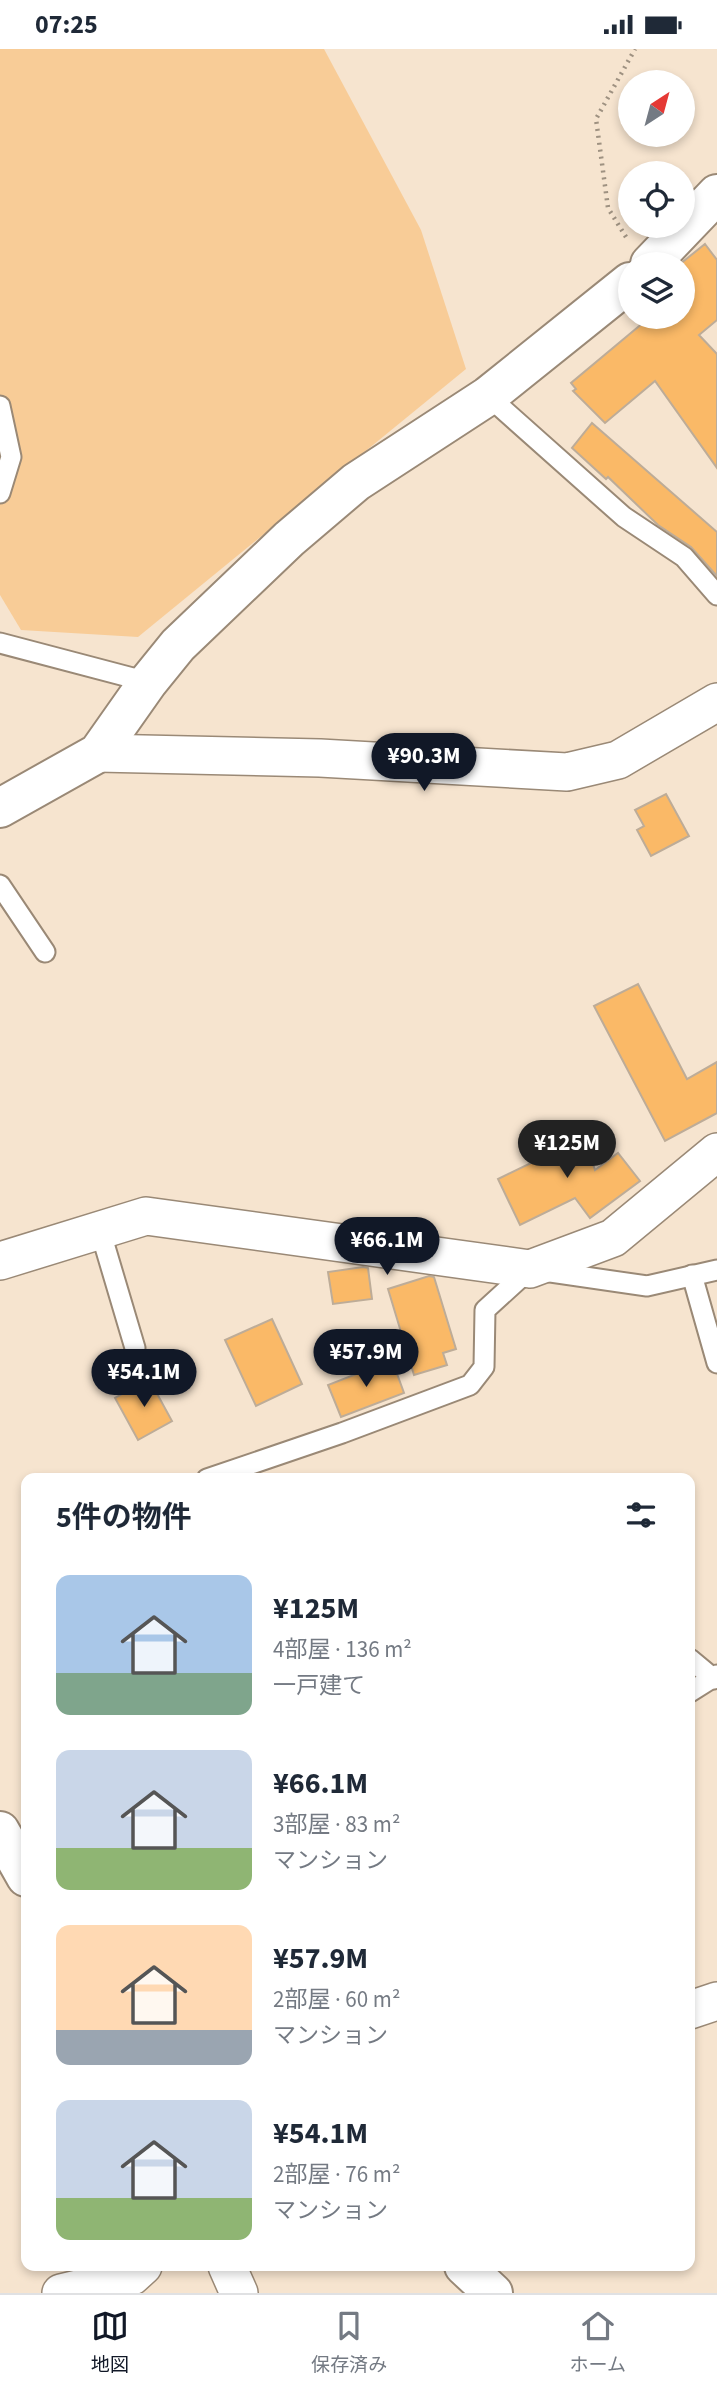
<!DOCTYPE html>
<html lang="ja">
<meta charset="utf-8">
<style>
:root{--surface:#fff;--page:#f2f2f3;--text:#1f2937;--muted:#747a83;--line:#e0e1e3;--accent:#111827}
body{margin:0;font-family:"Source Sans 3","Noto Sans JP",sans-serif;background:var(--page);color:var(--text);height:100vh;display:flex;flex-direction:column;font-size:26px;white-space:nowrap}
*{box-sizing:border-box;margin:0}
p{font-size:23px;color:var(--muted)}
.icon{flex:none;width:38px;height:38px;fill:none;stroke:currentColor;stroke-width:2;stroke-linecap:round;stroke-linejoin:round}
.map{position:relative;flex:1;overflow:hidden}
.details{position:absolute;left:21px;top:1424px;width:674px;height:798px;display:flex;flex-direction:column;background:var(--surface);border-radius:14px;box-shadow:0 4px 10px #0003}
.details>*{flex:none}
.needle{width:46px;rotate:36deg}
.fabs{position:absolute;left:618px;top:21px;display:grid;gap:14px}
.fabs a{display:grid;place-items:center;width:77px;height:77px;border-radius:50%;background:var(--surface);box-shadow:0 4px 10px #0003;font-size:35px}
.price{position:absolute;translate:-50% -60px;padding:0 16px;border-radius:24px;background:var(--accent);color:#fff;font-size:23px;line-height:46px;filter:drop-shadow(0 2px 4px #0008)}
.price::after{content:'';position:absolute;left:50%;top:42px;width:21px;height:16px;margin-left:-10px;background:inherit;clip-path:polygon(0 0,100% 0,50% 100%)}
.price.selected{background:#222;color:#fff}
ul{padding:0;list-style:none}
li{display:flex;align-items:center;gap:21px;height:175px;padding:0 35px}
li span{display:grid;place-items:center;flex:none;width:196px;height:140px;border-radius:14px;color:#555}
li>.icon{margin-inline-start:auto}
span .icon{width:84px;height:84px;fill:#fffc;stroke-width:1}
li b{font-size:30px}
h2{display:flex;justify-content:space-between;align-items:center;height:84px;padding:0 35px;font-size:30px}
.status{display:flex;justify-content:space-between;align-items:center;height:49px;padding:0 35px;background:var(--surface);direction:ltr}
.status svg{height:19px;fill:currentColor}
.tab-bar{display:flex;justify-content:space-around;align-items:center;height:98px;border-top:2px solid var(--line);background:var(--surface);font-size:19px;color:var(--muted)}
.tab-bar a{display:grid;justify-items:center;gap:4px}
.tab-bar .selected{color:var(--accent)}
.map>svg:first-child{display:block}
</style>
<div class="status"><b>07:25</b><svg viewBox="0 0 49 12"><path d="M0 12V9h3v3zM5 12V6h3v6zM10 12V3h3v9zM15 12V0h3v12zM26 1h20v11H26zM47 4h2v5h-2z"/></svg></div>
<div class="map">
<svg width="717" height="2244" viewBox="0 0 717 2244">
<rect width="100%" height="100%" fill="#f6e4cf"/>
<polygon fill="#f8cc97" points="0,0 324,0 421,181 466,320 138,588 21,581 0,546"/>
<g fill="#fab967" stroke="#bdac98" stroke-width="2">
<polygon points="705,195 717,211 717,271 699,286 717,305 717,419 655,332 605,374 573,342 576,340 571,334 650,268 682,268 682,215 680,215"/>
<polygon points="592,374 717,483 717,527 691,498 658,476 608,428 606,430 572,399"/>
<polygon points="666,745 689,787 651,807 637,781 644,777 635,761"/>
<polygon points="638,935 687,1030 717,1013 717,1064 665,1092 594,957"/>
<polygon points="580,1075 595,1121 618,1104 640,1132 590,1169 575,1149 520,1176 498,1130 558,1101 553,1084"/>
<polygon points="363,1218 368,1219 372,1250 333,1255 328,1223"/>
<polygon points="429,1227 434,1228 456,1300 443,1304 447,1316 414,1326 388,1240"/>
<polygon points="272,1270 302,1335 256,1357 225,1291"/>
<polygon points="392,1311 404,1344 341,1368 328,1336"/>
<polygon points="149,1330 172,1372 138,1391 115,1349"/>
</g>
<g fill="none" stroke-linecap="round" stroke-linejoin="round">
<g stroke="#9a8976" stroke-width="23">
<g id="lane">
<polyline points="488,347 624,468 684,508 717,546"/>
<polyline points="0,357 11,408 0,444"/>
<polyline points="0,594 148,633"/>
<polyline points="0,836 45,903"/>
<polyline points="100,1181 135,1299"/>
<polyline points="692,1226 717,1314"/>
<polyline points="207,1430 342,1384 470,1336 484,1318 485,1261 530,1220 647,1237 717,1221"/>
<polyline points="690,1610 714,1630"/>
<polyline points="690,1643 717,1626"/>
</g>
</g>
<g stroke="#9a8976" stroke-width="40">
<g id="street">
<polyline points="98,704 320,709 567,723 618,711 717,653"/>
<polyline points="0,1212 146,1167 530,1220 613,1189 717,1103"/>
<polyline points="690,1961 717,1952"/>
<polyline points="227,2217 239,2244"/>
<polyline points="61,2244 132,2227 143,2217"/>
</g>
</g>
<g stroke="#9a8976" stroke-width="42">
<g id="secondary">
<polyline points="650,215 717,145"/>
<polyline points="0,759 98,704 148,633 178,596 289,490 356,433 488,347 630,233"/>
</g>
</g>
<g stroke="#9a8976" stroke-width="42">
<g id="primary">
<polyline points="0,1782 26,1828"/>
<polyline points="464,2217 493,2244"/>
</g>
</g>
<polyline stroke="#9e9181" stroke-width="4.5" stroke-dasharray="2 5" stroke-linecap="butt" points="626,188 608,159 596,70 635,0"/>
<use href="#lane" stroke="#fff" stroke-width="19"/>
<use href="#street" stroke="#fff" stroke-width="37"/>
<use href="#secondary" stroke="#fff" stroke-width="38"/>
<use href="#primary" stroke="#fff" stroke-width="38"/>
</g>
</svg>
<div class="fabs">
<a><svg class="needle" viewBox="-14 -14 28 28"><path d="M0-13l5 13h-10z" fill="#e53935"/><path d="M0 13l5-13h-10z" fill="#747a83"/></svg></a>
<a><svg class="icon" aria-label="locate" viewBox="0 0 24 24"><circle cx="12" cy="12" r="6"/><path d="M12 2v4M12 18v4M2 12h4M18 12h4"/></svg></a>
<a><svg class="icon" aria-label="layers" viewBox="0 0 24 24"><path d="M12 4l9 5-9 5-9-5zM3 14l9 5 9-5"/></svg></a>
</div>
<b class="price" style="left:424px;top:744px">¥90.3M</b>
<b class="price selected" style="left:567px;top:1131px">¥125M</b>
<b class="price" style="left:387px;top:1228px">¥66.1M</b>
<b class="price" style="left:366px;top:1340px">¥57.9M</b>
<b class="price" style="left:144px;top:1360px">¥54.1M</b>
<section class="details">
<h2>5件の物件<svg class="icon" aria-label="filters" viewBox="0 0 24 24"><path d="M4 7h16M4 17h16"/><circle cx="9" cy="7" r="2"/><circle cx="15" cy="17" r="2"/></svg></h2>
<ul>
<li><span style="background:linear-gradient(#a9c7e8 70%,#7fa58c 0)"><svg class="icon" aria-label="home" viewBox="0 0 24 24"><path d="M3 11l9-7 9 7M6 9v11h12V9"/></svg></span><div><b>¥125M</b><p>4部屋 · 136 m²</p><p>一戸建て</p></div></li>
<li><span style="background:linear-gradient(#c9d6e8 70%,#8fb573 0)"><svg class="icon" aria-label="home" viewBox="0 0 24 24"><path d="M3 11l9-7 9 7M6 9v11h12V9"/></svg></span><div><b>¥66.1M</b><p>3部屋 · 83 m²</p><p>マンション</p></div></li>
<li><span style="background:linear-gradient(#ffd9b3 75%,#9aa5b1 0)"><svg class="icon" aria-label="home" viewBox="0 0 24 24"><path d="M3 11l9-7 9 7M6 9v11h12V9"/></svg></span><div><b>¥57.9M</b><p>2部屋 · 60 m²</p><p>マンション</p></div></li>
<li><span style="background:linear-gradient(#c9d6e8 70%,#8fb573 0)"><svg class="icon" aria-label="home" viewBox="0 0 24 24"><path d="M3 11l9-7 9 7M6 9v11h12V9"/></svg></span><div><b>¥54.1M</b><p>2部屋 · 76 m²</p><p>マンション</p></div></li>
</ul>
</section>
</div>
<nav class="tab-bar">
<a class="selected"><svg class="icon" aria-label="map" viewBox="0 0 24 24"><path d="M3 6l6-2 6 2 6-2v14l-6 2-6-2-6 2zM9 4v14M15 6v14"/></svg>地図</a>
<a><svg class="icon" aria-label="saved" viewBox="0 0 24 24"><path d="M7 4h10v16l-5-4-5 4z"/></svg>保存済み</a>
<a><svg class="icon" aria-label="home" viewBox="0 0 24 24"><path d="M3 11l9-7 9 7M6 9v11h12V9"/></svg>ホーム</a>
</nav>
